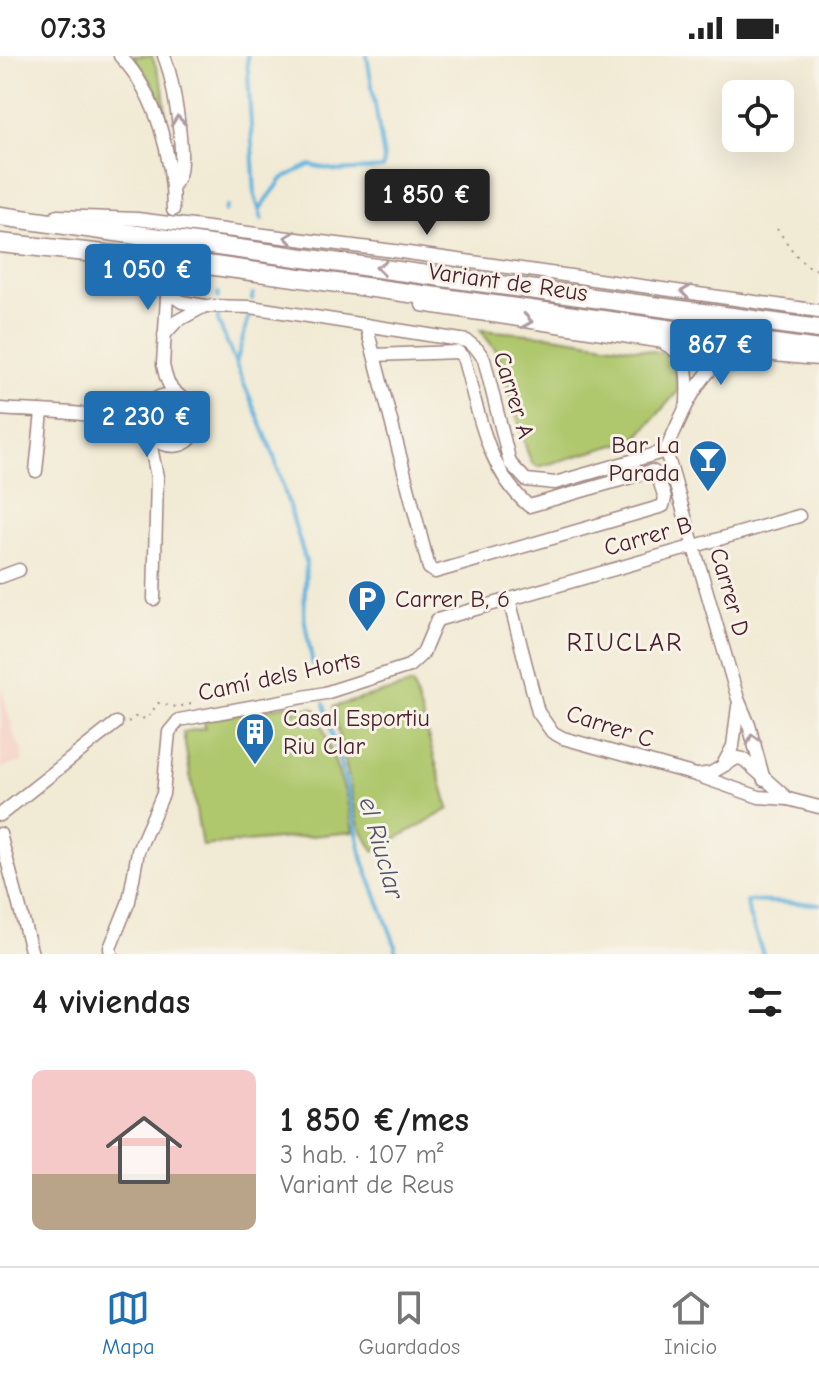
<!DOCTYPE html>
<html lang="es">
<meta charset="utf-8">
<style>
:root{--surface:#fff;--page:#f2f2f2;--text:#222;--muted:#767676;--line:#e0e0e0;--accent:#1f6fb2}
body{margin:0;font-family:"Comic Neue",sans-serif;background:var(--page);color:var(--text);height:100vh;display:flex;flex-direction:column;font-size:30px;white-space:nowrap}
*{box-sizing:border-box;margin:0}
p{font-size:26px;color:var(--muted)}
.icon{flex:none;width:44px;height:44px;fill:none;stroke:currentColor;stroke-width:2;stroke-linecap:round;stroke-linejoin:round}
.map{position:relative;height:898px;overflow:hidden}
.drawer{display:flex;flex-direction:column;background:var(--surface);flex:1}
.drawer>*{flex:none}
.controls{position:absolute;left:722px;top:24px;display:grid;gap:16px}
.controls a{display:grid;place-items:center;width:72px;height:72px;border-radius:12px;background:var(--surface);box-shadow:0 8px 32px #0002;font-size:40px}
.price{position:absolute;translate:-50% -68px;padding:0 18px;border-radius:8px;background:var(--accent);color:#fff;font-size:26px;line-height:52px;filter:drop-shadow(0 2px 4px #0008)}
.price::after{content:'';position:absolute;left:50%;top:48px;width:24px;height:18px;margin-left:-12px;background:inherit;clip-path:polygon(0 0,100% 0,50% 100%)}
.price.current{background:#222;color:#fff}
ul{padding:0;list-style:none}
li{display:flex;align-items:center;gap:24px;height:200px;padding:0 32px}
li span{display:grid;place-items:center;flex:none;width:224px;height:160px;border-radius:12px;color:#555}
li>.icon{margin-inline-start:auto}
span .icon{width:96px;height:96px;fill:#fffc;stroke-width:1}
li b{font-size:34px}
h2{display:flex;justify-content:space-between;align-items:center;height:96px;padding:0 32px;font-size:34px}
.status{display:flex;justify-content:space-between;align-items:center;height:56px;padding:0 40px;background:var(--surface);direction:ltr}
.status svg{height:22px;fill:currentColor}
.menu{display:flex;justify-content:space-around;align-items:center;height:112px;border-top:2px solid var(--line);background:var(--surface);font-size:22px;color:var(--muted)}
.menu a{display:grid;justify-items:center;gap:4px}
.menu .current{color:var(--accent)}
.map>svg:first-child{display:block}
</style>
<div class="status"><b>07:33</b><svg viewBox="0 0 49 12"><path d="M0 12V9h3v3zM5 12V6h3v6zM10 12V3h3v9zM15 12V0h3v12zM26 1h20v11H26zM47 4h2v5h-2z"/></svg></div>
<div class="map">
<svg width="819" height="898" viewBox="0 0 819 898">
<rect width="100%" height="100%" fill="#f7f3e8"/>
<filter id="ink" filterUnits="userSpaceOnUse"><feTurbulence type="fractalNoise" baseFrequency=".0125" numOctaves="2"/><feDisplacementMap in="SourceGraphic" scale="16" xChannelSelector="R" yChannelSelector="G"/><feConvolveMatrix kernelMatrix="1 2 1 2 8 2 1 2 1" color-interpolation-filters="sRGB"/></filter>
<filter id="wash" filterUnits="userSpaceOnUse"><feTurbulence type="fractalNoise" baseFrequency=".006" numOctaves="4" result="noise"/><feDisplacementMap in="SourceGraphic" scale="32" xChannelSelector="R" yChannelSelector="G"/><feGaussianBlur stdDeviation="1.8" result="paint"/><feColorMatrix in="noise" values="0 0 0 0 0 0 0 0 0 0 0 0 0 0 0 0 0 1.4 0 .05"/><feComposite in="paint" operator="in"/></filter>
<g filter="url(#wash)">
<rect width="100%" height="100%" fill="#f1ead4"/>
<polygon fill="#f6d1c5" points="1,631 16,684 22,693 22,706 0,712"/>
<g fill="#afc86d" stroke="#7c744c" stroke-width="2">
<polygon points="133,0 152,0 163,31 166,60 154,30"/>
<polygon points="480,274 553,280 671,298 678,335 636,383 538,411 532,407 527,395 498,297"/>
<circle cx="170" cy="365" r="20"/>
<polygon points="413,628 449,753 374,795 359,770 333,651"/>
<polygon points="292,648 293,655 312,651 318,656 346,739 353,776 202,790 183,676 205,672 204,664"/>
</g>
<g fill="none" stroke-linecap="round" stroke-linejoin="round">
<g stroke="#61b2dc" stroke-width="4">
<polyline points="247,0 255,140 262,163"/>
<polyline points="260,153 283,122 310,109 338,115 383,112 384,103 367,0"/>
<polyline points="225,155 227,150"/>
<polyline points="218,242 218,237"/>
<polyline points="252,243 253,238"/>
<polyline points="218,259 218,265 273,397 306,506 304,561 313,609"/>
<polyline points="236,308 249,260"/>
<polyline points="324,648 349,739 363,805 395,888 395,898"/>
<polyline points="763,898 749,859 747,845 819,848"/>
</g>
</g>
</g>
<g filter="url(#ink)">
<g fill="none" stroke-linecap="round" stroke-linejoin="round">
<g stroke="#9e8480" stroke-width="15">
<g id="minor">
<path d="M120 0C157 38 173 103 173 154"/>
<path d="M164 0C173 22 186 97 179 119 178 123 175 127 173 130"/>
<polyline points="57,160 137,163 394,195 819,255"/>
<path d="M168 223 163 309C165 317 166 326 172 333 180 342 193 347 195 361 202 416 111 381 153 345 162 337 172 338 182 342"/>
<polyline points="167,236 182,246 205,250 251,251 467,285 477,293 484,303 510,407 526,424 555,427 666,395"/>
<path d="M422 249C554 269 686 293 819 303"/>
<path d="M366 269 374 299 429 512 435 516 663 450 665 442 657 418 652 415 529 450C486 414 478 352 463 301L458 296 374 299"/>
<polyline points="164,279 177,265 205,250"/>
<path d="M665 288C690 300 688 321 687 346"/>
<path d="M0 353C48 357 104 352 147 378"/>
<polyline points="110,359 129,356 149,348"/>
<polyline points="149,381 157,421 154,543"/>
<polyline points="666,395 738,643 749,669 764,724"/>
<path d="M666 395C682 358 698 315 734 295"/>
<polyline points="36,415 42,356"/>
<polyline points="0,521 19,514"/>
<polyline points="509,543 538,656 552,676 563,682 696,719 759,741 788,743 819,751"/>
<polyline points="723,709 733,690 738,650"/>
<polyline points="699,719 711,717 737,702 743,703 788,743"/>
<polyline points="0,759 116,667"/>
<polyline points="0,778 32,898"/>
<polyline points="111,898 110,892 129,845 138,795 163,738 169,676 179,664 325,637 409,610 423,597 437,564 799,460"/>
</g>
</g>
<g stroke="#9e8480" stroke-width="21">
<g id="highway">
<polyline points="0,160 819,273"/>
<polyline points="0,187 200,208 819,294"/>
</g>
</g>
<g stroke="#9e8480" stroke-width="2" stroke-dasharray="2 6" stroke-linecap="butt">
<path d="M777 173C788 187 800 211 819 214"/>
<polyline points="128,666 135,661 147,663 158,647 177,651 191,648"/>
</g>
<use href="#minor" stroke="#fff" stroke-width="12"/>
<use href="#highway" stroke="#fff" stroke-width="18"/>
</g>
<defs><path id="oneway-chevron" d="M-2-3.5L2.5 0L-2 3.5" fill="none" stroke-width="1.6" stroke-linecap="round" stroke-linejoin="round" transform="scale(2)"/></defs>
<g stroke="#ae9aa0">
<use href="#oneway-chevron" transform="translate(178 65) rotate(-96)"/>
<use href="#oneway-chevron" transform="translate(290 182) rotate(-173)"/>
<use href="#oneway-chevron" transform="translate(381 212) rotate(-173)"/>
<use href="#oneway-chevron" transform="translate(686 236) rotate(-172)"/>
<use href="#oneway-chevron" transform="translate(527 265) rotate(9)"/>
<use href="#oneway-chevron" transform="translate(753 683) rotate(-105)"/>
</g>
</g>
<defs>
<g id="bar-pin" transform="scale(2)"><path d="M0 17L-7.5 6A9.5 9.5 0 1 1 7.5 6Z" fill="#1f6fb2" stroke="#f7f3e8"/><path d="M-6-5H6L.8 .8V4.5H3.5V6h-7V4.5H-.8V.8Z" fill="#fff"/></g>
<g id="parking-pin" transform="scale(2)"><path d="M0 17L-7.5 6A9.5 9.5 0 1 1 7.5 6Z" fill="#1f6fb2" stroke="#f7f3e8"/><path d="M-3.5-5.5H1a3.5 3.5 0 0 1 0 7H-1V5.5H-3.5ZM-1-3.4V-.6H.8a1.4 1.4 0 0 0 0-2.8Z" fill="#fff"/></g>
<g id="building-pin" transform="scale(2)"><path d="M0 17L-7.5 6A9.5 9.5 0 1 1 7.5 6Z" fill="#1f6fb2" stroke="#f7f3e8"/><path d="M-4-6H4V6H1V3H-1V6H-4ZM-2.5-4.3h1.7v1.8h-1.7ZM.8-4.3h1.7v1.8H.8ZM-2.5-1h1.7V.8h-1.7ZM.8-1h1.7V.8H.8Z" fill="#fff"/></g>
</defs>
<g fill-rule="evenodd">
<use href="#bar-pin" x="708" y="403"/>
<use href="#parking-pin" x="367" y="543"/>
<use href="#building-pin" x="255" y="676"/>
</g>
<g text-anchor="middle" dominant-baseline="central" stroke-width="6" stroke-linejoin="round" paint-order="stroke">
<g font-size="24" fill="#4a1f2b" stroke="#f7f3e8">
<text transform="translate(508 226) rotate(8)">Variant de Reus</text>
<text transform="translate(514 339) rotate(73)">Carrer A</text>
<text transform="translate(648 480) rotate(-16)">Carrer B</text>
<text transform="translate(730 536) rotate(74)">Carrer D</text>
<text transform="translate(279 620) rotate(-12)">Camí dels Horts</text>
<text transform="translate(610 670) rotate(18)">Carrer C</text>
</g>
<g font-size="24" fill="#4a1f2b" stroke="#f7f3e8" text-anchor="start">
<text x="680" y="389" text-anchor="end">Bar La<tspan x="680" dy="28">Parada</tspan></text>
<text x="395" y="543">Carrer B, 6</text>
<text x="283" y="662">Casal Esportiu<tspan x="283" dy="28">Riu Clar</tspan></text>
</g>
<g font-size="26" letter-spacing="2" fill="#4a1f2b" stroke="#f7f3e8">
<text x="625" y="587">RIUCLAR</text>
</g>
<g font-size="26" font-style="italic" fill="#525269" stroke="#f7f3e8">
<text transform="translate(381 792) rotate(74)">el Riuclar</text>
</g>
</g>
</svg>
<div class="controls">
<a><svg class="icon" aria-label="locate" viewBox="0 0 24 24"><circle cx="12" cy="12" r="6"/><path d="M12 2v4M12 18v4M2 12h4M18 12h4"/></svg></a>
</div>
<b class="price current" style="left:427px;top:181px">1 850 €</b>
<b class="price" style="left:148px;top:256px">1 050 €</b>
<b class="price" style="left:721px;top:331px">867 €</b>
<b class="price" style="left:147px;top:403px">2 230 €</b>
</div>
<section class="drawer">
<h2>4 viviendas<svg class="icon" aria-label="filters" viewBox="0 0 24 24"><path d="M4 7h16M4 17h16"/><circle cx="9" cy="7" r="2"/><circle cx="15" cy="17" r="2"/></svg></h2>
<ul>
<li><span style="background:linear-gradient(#f6c9c9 65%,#b9a48a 0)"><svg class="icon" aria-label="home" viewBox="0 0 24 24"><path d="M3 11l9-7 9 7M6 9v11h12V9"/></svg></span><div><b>1 850 €/mes</b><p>3 hab. · 107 m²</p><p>Variant de Reus</p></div></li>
</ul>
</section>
<nav class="menu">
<a class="current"><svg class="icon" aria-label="map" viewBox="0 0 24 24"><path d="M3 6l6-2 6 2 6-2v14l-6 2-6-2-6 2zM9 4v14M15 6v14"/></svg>Mapa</a>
<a><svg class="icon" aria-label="saved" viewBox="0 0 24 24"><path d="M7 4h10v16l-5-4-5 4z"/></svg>Guardados</a>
<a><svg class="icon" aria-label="home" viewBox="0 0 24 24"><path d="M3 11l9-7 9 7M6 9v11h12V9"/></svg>Inicio</a>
</nav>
